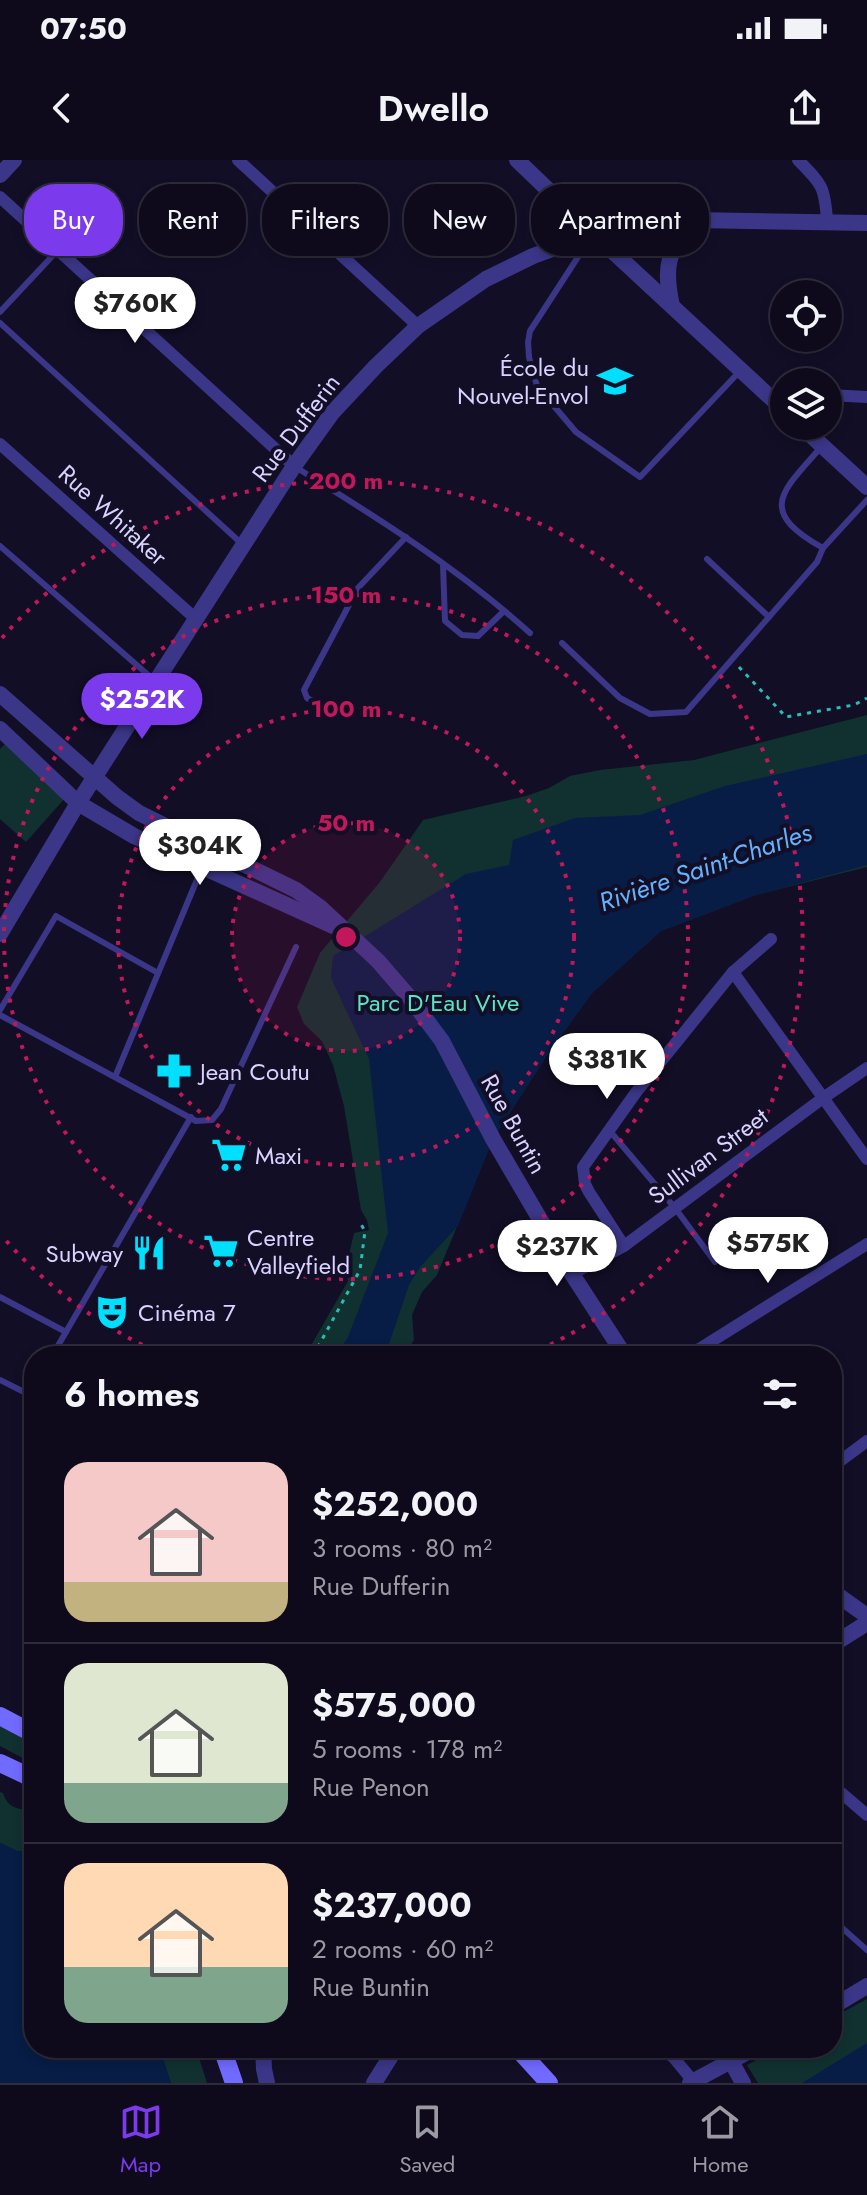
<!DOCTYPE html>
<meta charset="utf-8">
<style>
:root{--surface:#0e0a1c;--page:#171325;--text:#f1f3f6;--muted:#9b9aa3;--line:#2e2b3b;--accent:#7c3aed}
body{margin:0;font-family:Jost,sans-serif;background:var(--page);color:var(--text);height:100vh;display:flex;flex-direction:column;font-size:30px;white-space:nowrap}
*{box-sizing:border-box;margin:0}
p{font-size:26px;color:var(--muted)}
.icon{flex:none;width:44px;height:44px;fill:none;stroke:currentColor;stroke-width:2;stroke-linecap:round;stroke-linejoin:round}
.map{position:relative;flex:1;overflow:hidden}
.sheet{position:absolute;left:24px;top:1186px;width:818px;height:712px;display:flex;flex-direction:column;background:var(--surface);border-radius:32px;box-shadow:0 4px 12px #0003,0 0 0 2px var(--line)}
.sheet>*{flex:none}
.hud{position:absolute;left:24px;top:24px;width:820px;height:72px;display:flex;gap:16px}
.tools{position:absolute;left:770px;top:120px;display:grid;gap:16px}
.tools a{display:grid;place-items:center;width:72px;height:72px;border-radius:50%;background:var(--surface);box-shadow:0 4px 12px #0003,0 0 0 2px var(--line);font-size:40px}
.price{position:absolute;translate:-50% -68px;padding:0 18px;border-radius:28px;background:#fff;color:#222;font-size:26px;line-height:52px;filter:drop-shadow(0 2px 4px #0008)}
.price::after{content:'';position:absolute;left:50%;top:48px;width:24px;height:18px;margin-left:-12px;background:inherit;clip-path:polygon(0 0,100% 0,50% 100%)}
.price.active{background:var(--accent);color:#fff}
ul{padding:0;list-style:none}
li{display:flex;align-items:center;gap:24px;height:200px;padding:0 40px}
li+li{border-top:2px solid var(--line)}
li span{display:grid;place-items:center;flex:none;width:224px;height:160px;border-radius:24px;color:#555}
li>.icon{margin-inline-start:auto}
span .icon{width:96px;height:96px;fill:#fffc;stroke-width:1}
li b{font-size:34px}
h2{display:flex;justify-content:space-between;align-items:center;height:96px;padding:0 40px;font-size:34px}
.chip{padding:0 28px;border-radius:32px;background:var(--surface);box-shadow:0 4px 12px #0003,0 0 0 2px var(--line);font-size:28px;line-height:72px}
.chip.active{background:var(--accent);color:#fff}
.status{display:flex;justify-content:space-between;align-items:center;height:56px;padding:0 40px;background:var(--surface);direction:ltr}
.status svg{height:22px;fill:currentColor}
header{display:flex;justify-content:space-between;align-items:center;height:104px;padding:0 40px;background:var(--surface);font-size:36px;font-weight:600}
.tabs{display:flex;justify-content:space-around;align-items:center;height:112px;border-top:2px solid var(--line);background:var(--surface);font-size:22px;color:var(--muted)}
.tabs a{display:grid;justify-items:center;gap:4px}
.tabs .active{color:var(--accent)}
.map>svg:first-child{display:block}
</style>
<div class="status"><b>07:50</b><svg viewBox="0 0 49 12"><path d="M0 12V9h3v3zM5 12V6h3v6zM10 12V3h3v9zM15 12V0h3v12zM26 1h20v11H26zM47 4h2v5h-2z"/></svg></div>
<header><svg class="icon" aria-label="back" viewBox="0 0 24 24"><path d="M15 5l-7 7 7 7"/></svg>Dwello<svg class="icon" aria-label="share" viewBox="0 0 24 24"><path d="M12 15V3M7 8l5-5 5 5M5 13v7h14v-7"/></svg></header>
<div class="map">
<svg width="867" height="1923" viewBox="0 0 867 1923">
<rect width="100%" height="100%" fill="#120e26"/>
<g fill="#103130">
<polygon points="867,555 867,707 756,735 661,771 592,833 548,894 493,979 437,1115 422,1132 412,1155 414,1180 403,1196 305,1196 348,1121 346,1107 354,1073 369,1070 367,1060 361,1050 344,946 333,905 322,881 304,864 297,847 320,793 380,722 423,660 526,636 549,628 570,616 600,610 694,600"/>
<polygon points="6,583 65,638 26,682 0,659 0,589"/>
<polygon points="0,1563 34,1583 34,1604 0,1586"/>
<path d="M0 1632 3 1633C8 1650 20 1648 34 1652V1693L17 1691 0 1683Z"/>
<polygon points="867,1839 867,1923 758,1923 747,1905 778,1888 832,1888 832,1858"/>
<polygon points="159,1888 196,1888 207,1923 171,1923"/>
</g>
<g fill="#071d46">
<polygon points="867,594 867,705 756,735 661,771 592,833 548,894 493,979 458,1066 420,1107 409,1125 385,1196 336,1196 348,1177 388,1073 369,899 331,818 333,796 466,714 509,705 513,680 575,658 640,655 725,626"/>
<polygon points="0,1683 17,1691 34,1693 34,1888 159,1888 171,1923 0,1923"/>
<polygon points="867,1883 867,1923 802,1923"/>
</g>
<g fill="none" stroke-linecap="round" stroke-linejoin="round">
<g stroke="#28beb8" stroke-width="3" stroke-dasharray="4 6" stroke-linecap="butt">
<polyline points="739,507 786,557 854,545 867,538"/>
<polyline points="313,1196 360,1110 365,1071 359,1061"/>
</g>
<g stroke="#3b3688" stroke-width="6">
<polyline points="589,80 530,171 528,182 529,197 537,226 576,272 640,317 740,211"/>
<polyline points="0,152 58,90"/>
<polyline points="0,163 241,383"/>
<path d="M822 286C783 331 755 350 823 388L867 340"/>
<path d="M297 308C378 358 459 409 530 473"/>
<polyline points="0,386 154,520"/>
<polyline points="707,399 769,457"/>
<polyline points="443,405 445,461 462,475 478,476 504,451"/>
<polyline points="562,483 620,538 650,554 686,552 817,402 823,388"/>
<polyline points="338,555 307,538 304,530 358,428 406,377"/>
<polyline points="0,850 56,756 158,813"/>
<polyline points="0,855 196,961 212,960 221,949 296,787"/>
<polyline points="115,917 201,710"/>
<polyline points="609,970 675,1048 715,1102"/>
<polyline points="0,1137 66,1172"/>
<polyline points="52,1196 191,957"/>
<polyline points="0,1220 22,1231 31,1229 34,1226"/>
<polyline points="832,1759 867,1790"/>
</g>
<g stroke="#3b3688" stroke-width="12">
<polyline points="238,0 418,166"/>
<path d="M798 0C822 24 825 27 827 61"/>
<polyline points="0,37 294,306"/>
<polyline points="828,235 867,237"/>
<polyline points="0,284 196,459"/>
<polyline points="733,812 867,999"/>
<polyline points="624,1086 589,1032 585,1024 583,1007 637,931 733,812 771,779"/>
<polyline points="572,1114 624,1086 823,938 867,908"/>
<polyline points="688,1196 867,1084"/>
<polyline points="832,1307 867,1281"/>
<polyline points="832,1625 867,1655"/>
<polyline points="662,1888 674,1898 693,1921"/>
</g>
<g stroke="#3b3688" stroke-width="16">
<polyline points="517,0 594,74 784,250"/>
<polyline points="0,15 14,0"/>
<path d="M672 146C663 104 668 94 693 60"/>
<polyline points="801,266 867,327"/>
<polyline points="0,534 117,637 139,653 296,730 321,748 378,801 410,838 442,881 493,979 572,1114 625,1196"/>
<polyline points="0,569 78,643 100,656 134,676 333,766"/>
<polyline points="0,774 78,643 294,306 332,253 376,206 418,166 486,119 533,96 594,74 693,60 867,63"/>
<polyline points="832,1431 867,1456"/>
<polyline points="832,1485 867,1463"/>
<polyline points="832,1847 867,1826"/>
<polyline points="263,1888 264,1909 267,1923"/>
<polyline points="731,1901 743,1923"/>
<polyline points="374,1923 396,1888"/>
<polyline points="690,1923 755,1888"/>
</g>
<g stroke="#716aff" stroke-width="18">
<polyline points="0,1556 34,1574"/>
<polyline points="0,1603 34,1619"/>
<polyline points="222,1888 234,1923"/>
<polyline points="517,1888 549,1923"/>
</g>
</g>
<circle cx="346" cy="777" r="114" fill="#c2185b" fill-opacity=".12"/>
<g fill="none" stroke="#c2185b" stroke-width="4" stroke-dasharray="4 8">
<circle cx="346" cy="777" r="114"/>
<circle cx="346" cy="777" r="228"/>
<circle cx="346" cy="777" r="342"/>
<path d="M164 1195A456 456 0 0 1 2 1076M2 478A456 456 0 1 1 528 1195"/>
</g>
<defs>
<g id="university-bare" transform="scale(2.76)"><path d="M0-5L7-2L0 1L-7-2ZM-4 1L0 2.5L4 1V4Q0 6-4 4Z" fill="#00e0fe" stroke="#120e26" stroke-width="2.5" paint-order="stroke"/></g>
<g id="pharmacy-bare" transform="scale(2.76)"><path d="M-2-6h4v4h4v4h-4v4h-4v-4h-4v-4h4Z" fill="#00e0fe" stroke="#120e26" stroke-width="2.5" paint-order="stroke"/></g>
<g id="supermarket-bare" transform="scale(2.76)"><path d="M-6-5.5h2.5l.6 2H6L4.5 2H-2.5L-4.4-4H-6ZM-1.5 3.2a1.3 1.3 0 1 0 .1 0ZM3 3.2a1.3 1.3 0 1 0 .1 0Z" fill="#00e0fe" stroke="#120e26" stroke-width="2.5" paint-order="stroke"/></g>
<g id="restaurant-bare" transform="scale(2.76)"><path d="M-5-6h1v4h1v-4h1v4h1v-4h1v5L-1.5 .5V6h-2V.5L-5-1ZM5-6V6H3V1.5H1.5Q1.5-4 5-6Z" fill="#00e0fe" stroke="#120e26" stroke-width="2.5" paint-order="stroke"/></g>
<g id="theatre-bare" transform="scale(2.76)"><path d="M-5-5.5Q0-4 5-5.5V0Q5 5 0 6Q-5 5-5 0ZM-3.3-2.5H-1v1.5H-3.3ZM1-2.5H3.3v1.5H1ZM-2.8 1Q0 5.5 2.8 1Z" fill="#00e0fe" stroke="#120e26" stroke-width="2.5" paint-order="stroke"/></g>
</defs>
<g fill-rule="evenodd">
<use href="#university-bare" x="615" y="221"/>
<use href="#pharmacy-bare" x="174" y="911"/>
<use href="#supermarket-bare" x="229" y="995"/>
<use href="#supermarket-bare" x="221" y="1091"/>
<use href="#restaurant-bare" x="149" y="1093"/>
<use href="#theatre-bare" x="112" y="1152"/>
</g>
<g text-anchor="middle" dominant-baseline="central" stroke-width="8" stroke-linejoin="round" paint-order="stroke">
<g font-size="24" fill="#d9d3ff" stroke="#120e26" text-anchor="start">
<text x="589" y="207" text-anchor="end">École du<tspan x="589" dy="28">Nouvel-Envol</tspan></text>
<text x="200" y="911">Jean Coutu</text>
<text x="255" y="995">Maxi</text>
<text x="247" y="1077">Centre<tspan x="247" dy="28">Valleyfield</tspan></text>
<text x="123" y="1093" text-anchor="end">Subway</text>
<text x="138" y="1152">Cinéma 7</text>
</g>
<g font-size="24" fill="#d9d3ff" stroke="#120e26">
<text transform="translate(296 268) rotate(-53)">Rue Dufferin</text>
<text transform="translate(113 355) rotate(42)">Rue Whitaker</text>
<text transform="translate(514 964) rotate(61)">Rue Buntin</text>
<text transform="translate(708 996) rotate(-37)">Sullivan Street</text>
</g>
<g font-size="24" fill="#58e6c5" stroke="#120e26">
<text x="438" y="842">Parc D'Eau Vive</text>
</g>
<g font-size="26" font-style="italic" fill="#61b3ff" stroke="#120e26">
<text transform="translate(705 707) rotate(-19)">Rivière Saint-Charles</text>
</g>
</g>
<circle cx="346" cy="777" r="12" fill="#c2185b" stroke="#120e26" stroke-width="4"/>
<g font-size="24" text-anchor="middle" font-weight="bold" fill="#c2185b" stroke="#120e26" stroke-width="8" stroke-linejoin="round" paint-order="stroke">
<text x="346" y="329">200 m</text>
<text x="346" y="443">150 m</text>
<text x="346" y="557">100 m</text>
<text x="346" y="671">50 m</text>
</g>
</svg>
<div class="tools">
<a><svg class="icon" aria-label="locate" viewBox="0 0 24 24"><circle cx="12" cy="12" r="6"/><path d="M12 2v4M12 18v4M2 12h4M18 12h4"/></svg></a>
<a><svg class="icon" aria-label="layers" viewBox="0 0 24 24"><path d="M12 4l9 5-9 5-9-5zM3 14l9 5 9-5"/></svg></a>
</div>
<b class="price" style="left:135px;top:185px">$760K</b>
<b class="price active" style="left:142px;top:581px">$252K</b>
<b class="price" style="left:200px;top:727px">$304K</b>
<b class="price" style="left:607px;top:941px">$381K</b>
<b class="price" style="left:768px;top:1125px">$575K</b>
<b class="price" style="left:557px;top:1128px">$237K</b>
<div class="hud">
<a class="chip active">Buy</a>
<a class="chip">Rent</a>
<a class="chip">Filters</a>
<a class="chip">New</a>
<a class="chip">Apartment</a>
</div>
<section class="sheet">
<h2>6 homes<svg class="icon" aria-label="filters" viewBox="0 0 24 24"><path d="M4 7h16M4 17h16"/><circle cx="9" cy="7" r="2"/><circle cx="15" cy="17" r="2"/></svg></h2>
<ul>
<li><span style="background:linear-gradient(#f6c9c9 75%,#c2b280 0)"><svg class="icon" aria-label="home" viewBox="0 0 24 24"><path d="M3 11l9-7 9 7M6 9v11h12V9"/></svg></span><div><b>$252,000</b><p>3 rooms · 80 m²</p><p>Rue Dufferin</p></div></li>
<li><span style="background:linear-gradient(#dfe7d0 75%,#7fa58c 0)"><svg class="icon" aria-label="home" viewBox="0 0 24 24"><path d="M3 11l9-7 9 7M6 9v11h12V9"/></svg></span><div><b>$575,000</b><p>5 rooms · 178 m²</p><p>Rue Penon</p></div></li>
<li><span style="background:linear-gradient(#ffd9b3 65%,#7fa58c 0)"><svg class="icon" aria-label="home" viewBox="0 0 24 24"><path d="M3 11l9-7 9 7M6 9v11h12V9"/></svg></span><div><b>$237,000</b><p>2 rooms · 60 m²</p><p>Rue Buntin</p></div></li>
</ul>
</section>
</div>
<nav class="tabs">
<a class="active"><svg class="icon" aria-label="map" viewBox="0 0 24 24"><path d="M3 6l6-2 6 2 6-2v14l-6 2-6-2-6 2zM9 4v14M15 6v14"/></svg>Map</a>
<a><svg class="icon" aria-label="saved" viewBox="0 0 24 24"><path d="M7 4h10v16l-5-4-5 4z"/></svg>Saved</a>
<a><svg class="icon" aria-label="home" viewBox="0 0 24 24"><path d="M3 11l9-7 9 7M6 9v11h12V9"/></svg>Home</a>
</nav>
